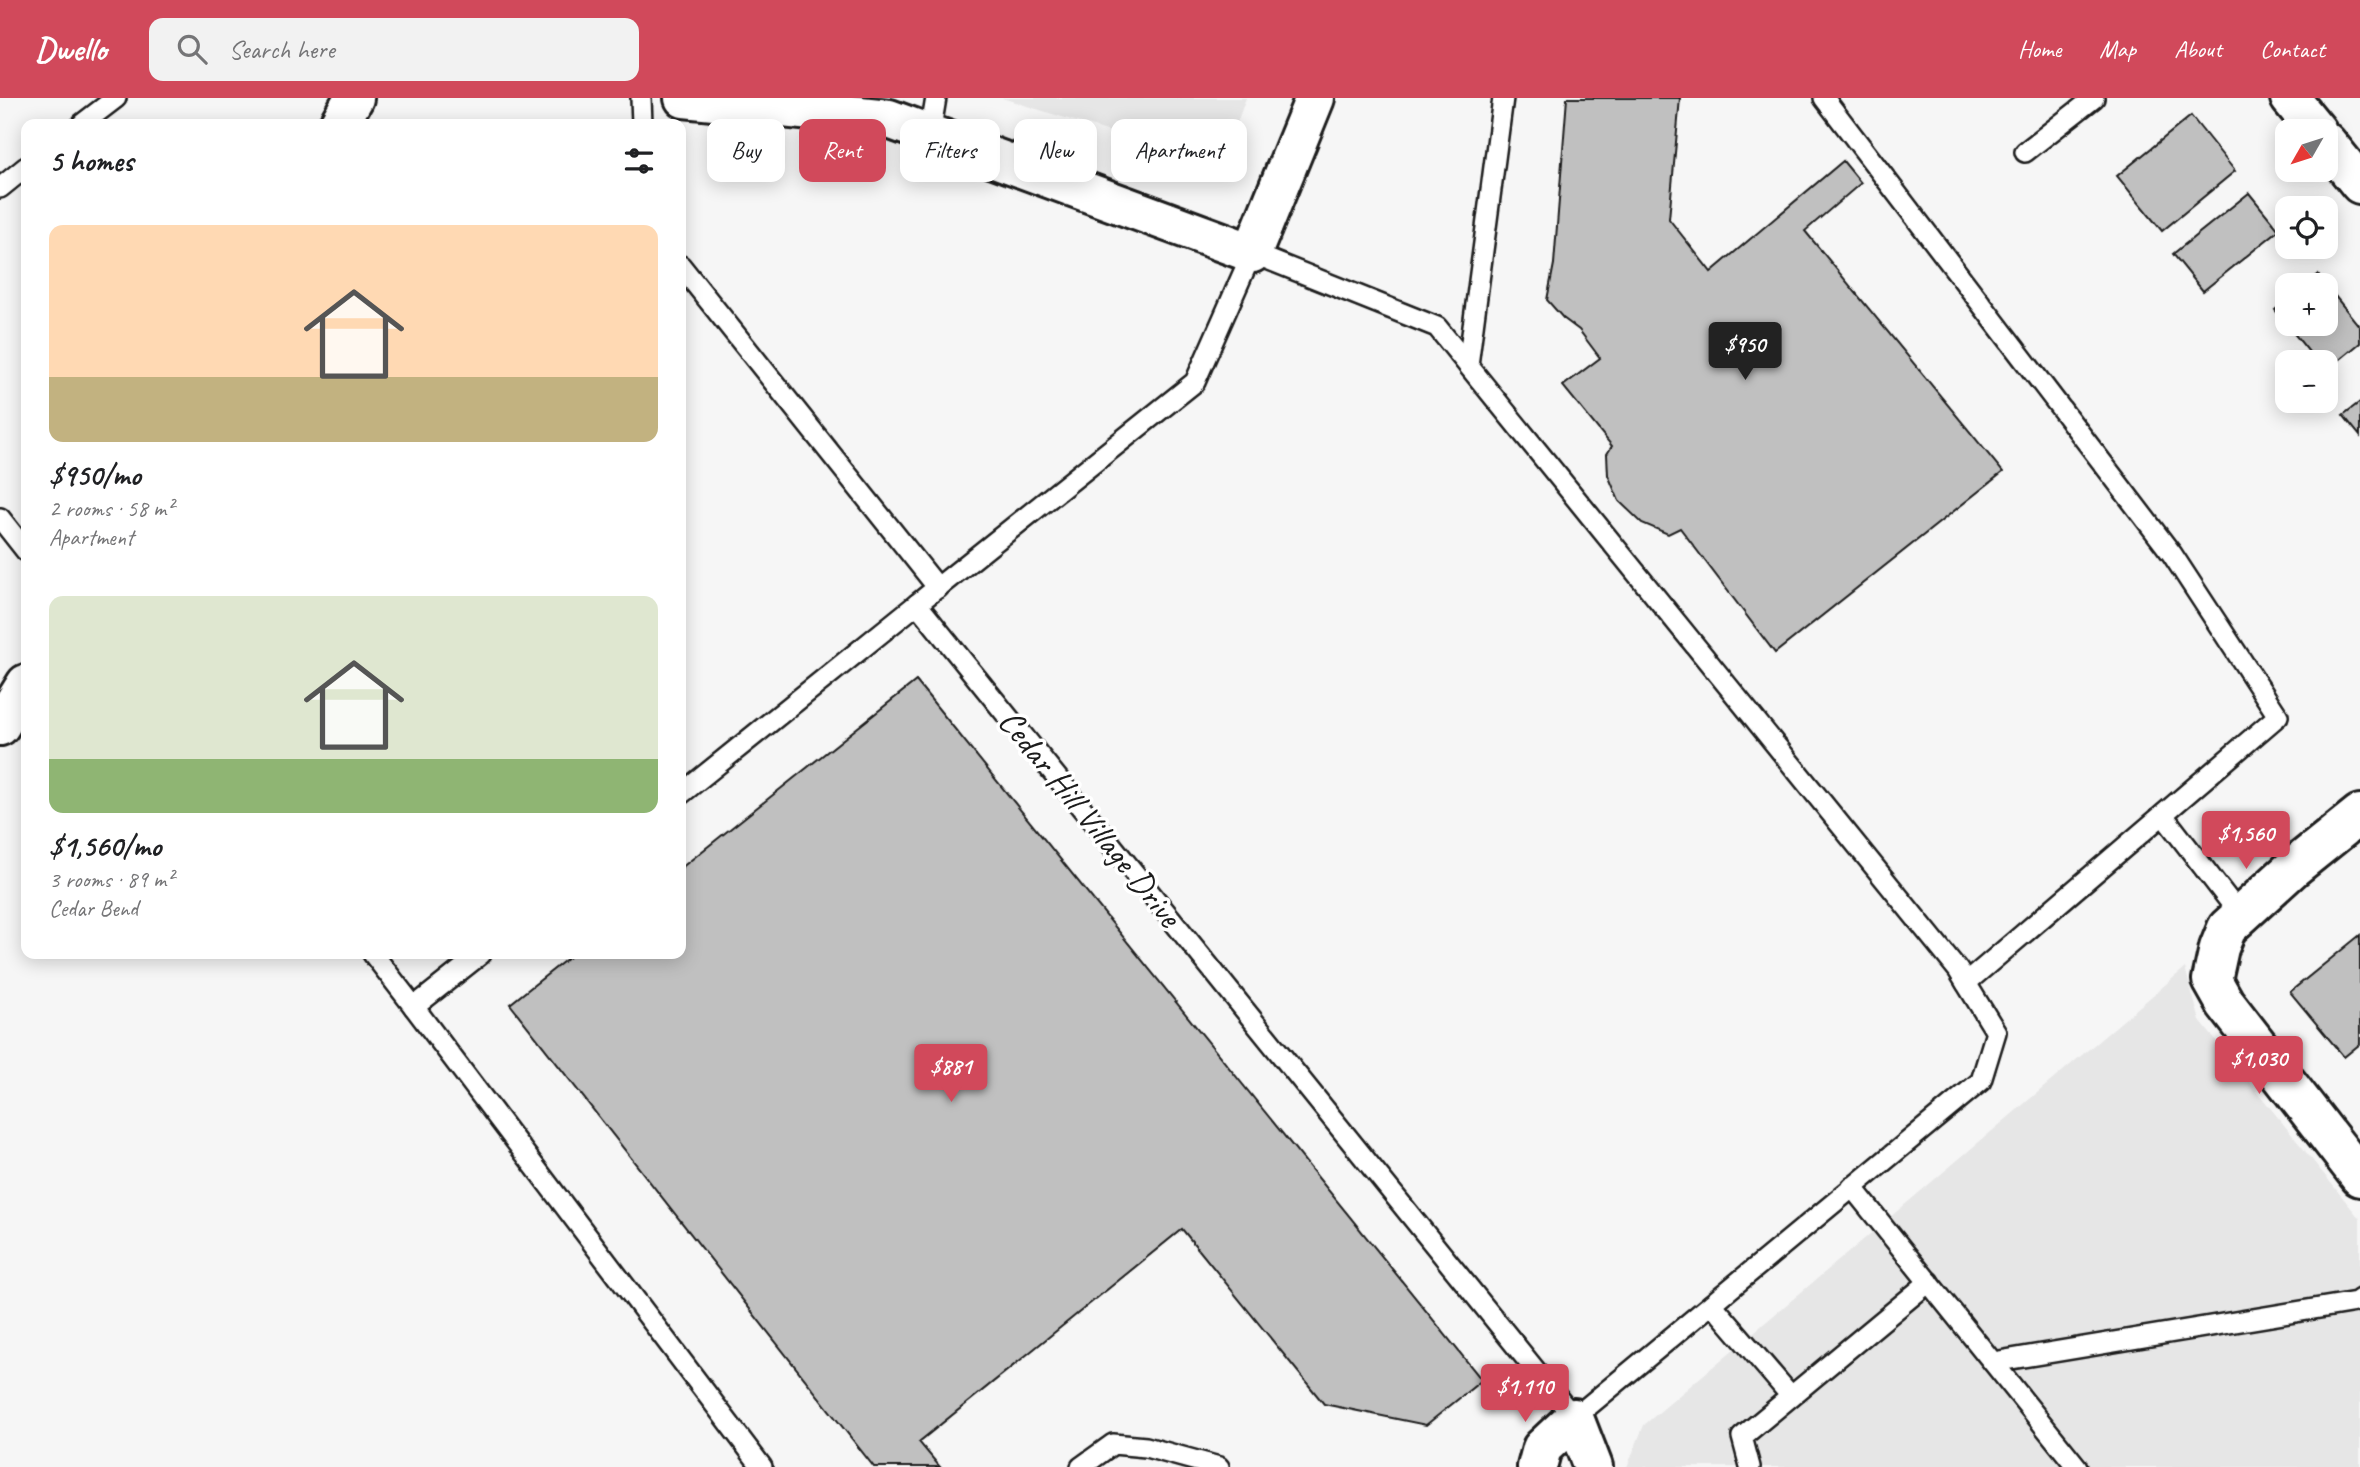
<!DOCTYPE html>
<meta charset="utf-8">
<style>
:root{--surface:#fff;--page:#f2f2f2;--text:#202124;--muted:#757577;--accent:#d1495b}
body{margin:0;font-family:Caveat,sans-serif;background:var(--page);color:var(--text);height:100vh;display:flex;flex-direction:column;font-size:26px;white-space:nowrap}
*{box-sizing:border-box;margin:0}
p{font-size:23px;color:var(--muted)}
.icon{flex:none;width:38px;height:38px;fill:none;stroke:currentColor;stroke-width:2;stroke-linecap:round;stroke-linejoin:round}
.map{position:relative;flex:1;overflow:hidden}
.panel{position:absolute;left:21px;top:21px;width:665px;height:840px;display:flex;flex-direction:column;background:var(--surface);border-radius:14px;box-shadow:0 4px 18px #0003}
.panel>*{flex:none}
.hud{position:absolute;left:707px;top:21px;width:665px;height:63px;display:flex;gap:14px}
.needle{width:46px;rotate:231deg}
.tools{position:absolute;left:2275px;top:21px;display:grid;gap:14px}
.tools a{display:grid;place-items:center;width:63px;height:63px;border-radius:14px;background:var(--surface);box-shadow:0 4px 18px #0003;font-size:35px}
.price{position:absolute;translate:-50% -60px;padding:0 16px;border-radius:7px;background:var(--accent);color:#fff;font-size:23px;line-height:46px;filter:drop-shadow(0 2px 4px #0008)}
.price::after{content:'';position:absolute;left:50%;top:42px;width:21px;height:16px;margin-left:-10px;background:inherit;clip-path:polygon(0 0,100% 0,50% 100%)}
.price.current{background:#222;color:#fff}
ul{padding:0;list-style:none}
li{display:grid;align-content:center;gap:14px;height:371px;padding:0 28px}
li span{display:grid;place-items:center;height:217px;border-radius:14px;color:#555}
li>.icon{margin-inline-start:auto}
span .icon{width:126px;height:126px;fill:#fffc;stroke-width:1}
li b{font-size:30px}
h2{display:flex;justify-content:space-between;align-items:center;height:84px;padding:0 28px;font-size:30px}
.tag{padding:0 24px;border-radius:14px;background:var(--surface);box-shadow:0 4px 18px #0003;font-size:24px;line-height:63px}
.tag.current{background:var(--accent);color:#fff}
header{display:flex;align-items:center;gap:42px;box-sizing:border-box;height:98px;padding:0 35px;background:var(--accent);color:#fff}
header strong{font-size:33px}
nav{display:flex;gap:38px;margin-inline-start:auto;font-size:24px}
.search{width:490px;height:63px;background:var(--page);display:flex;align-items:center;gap:18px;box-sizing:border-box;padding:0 24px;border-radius:14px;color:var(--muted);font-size:26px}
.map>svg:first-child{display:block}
</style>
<header>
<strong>Dwello</strong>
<div class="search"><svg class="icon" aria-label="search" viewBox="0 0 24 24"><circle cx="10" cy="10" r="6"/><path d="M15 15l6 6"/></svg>Search here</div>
<nav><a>Home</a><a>Map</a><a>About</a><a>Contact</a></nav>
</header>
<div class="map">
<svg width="2360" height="1369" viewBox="0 0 2360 1369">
<rect width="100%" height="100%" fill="#f6f6f6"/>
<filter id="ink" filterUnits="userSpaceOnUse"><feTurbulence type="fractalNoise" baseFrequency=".0143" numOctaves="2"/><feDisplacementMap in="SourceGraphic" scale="14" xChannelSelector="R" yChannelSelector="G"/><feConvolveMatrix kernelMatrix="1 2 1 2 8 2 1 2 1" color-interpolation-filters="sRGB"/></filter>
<g filter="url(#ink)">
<g fill="#e6e6e6">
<polygon points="1002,0 1246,0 1235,30 1177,55"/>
<polygon points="2185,870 2200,923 2360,1121 2360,1369 1627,1369 1644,1327"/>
</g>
<g fill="#c0c0c0" stroke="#1c1c1c" stroke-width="2">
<polygon points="1567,0 1680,0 1669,121 1711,174 1843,63 1861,85 1805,133 2003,374 1775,555 1680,430 1668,436 1642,425 1619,403 1608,377 1607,356 1612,348 1563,288 1600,260 1579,232 1563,220 1547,202 1554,166"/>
<polygon points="2191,18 2235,73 2162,133 2117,78"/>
<polygon points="2249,95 2279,132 2203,193 2173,156"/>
<polygon points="2318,177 2360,229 2360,245 2326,273 2326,264 2317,264 2275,212 2287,202 2287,226 2326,226 2326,187 2306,187"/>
<polygon points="2360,304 2360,338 2343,317"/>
<polygon points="916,583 1482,1282 1426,1327 1324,1306 1182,1131 919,1344 940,1369 874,1369 510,906 573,856 681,856 681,770"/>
<polygon points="2360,837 2360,946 2344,959 2290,894"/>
</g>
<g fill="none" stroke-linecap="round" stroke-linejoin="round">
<g stroke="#1c1c1c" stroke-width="24">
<g id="lane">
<polyline points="641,0 642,26"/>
<polyline points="1824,0 2172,456 2278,618 1966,885"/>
<polyline points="82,26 116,0"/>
<polyline points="930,36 936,0"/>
<polyline points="2025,54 2094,0"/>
<polyline points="0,90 26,69"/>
<polygon points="1252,155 1437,229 1958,872 1996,934 1981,983 1574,1320 917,506 1195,284"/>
<polyline points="681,168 938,490"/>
<polyline points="1468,267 1503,0"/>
<polyline points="0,420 26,453"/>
<polyline points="681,696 917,506"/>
<polyline points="2163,717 2241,818"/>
<polyline points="373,856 414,909 481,856"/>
<polyline points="414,909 762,1369"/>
<polyline points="1852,1089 2077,1369"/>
<polyline points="1712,1206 1791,1298"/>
<polyline points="1993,1264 2356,1204 2360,1201"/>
<polyline points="1081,1369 1113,1346 1146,1349 1219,1369"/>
<polyline points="1750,1369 1742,1339 1929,1184"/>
</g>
</g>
<g stroke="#1c1c1c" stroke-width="44">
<g id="street">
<polyline points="684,0 889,21 1252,155 1315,0"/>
<polyline points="2290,0 2317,33"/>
<polyline points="339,26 354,0"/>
<polyline points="2326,44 2360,86"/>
<polyline points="0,628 26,586"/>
<polyline points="2360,716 2294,769 2227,830 2219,850 2212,882 2225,905 2360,1079"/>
<polyline points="1537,1369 1542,1350 1574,1320 1593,1369"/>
</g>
</g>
<use href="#lane" stroke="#fff" stroke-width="19"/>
<use href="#street" stroke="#fff" stroke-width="38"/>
</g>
</g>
<g text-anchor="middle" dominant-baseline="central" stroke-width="7" stroke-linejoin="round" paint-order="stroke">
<g font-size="35" fill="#1c1c1c" stroke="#fff">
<text transform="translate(1090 720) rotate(51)">Cedar Hill Village Drive</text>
</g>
</g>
</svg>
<div class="tools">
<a><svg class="needle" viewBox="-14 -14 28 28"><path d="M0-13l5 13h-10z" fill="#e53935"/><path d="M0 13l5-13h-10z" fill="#757577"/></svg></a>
<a><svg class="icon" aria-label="locate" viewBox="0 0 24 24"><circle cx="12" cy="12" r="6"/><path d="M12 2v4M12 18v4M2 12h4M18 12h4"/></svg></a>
<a>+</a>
<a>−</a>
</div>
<b class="price current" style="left:1745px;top:284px">$950</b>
<b class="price" style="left:2246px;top:773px">$1,560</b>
<b class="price" style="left:2259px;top:998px">$1,030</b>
<b class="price" style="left:951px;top:1006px">$881</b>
<b class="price" style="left:1525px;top:1326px">$1,110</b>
<div class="hud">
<a class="tag">Buy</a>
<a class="tag current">Rent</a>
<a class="tag">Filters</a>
<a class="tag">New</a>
<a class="tag">Apartment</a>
</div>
<section class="panel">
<h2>5 homes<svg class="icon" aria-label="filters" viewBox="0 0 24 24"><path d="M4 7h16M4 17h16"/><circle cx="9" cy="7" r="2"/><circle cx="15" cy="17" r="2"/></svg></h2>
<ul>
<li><span style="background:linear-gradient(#ffd9b3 70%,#c2b280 0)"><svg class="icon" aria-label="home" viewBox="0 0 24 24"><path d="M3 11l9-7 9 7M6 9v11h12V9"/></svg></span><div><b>$950/mo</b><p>2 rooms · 58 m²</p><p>Apartment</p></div></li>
<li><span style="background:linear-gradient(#dfe7d0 75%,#8fb573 0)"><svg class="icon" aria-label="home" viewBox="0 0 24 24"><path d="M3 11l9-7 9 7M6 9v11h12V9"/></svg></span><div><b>$1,560/mo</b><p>3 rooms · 89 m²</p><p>Cedar Bend</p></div></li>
</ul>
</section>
</div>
